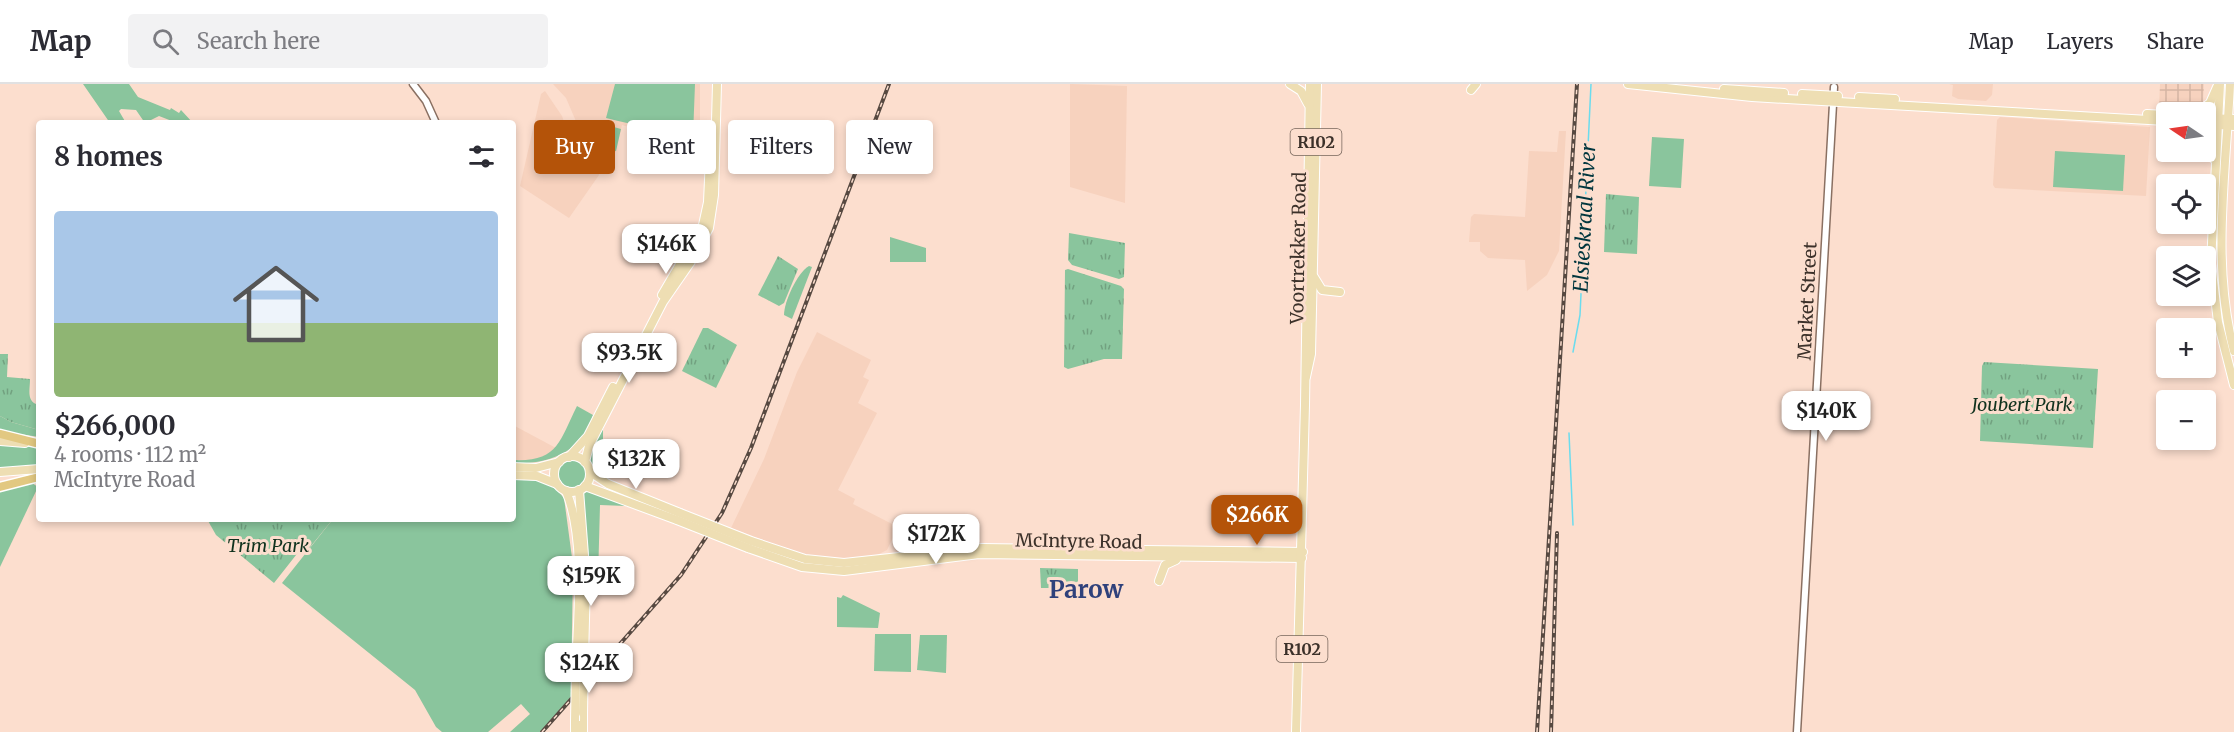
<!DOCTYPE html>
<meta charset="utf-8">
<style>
:root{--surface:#fff;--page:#f2f2f3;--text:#2b2b33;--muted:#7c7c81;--line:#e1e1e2;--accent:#b45309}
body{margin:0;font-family:Merriweather,serif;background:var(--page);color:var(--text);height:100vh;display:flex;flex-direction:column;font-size:22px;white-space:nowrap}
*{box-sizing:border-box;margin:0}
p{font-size:20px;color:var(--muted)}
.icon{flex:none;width:33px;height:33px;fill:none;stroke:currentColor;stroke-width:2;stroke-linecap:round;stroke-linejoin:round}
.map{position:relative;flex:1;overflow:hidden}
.panel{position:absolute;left:36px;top:36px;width:480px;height:402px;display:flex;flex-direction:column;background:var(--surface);border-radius:6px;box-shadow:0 3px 9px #0003}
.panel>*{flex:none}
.banner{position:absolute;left:534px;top:36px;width:570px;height:54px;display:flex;gap:12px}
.needle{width:39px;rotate:283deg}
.buttons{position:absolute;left:2156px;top:18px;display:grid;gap:12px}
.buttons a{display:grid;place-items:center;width:60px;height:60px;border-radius:6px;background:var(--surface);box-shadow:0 3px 9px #0003;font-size:30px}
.price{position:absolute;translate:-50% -51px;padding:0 14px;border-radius:12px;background:#fff;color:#222;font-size:20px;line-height:39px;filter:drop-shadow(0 2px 3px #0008)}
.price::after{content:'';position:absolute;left:50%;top:36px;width:18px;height:14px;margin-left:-9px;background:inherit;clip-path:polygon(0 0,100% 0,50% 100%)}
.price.selected{background:var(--accent);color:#fff}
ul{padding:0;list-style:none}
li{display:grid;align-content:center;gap:12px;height:318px;padding:0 18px}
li+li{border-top:2px solid var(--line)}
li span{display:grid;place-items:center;height:186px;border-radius:6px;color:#555}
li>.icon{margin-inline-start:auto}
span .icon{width:108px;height:108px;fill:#fffc;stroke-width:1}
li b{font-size:26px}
h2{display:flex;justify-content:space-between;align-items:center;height:72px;padding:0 18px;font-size:26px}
.pill{padding:0 21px;border-radius:6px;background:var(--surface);box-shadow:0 3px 9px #0003;font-size:21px;line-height:54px}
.pill.selected{background:var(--accent);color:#fff}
header{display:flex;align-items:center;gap:36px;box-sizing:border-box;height:84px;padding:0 30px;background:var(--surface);border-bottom:2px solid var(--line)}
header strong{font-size:28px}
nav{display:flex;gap:33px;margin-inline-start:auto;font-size:21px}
.search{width:420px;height:54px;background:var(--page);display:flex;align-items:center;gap:15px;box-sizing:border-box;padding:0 21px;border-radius:6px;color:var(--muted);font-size:22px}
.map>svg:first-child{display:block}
</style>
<header>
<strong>Map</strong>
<div class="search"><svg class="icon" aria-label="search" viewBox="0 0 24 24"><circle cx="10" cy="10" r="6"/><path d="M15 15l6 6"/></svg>Search here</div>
<nav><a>Map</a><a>Layers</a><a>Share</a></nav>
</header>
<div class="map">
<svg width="2234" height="648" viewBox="0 0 2234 648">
<defs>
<pattern id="industrial-grid" width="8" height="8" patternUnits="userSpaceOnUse" patternTransform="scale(1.5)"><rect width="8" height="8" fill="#f7d2be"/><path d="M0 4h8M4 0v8" fill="none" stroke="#d5b5a3"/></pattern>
<pattern id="park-tufts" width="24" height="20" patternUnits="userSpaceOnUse" patternTransform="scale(1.5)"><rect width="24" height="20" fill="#8ac59d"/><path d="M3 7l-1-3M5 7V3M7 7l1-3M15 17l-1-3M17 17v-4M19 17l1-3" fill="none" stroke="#72a180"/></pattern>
</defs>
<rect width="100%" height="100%" fill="#fcdece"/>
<g fill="#f7d2be">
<polygon points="553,0 700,0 700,64 622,41 616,67 610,77 605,77 594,69 581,49 566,14"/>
<polygon points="1070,0 1127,2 1125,119 1070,103"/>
<polygon points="1949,0 1993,0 1992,11 1986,17 1958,15 1952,12 1953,1"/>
<polygon points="545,7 562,32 570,55 584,76 598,87 599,91 569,134 520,102 541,10"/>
<polygon points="2000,33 2150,43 2146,112 1995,104 1993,101 1997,36"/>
<polygon points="1559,47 1566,47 1559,167 1547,191 1527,207 1525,176 1488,174 1480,167 1480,158 1469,158 1471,133 1474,130 1525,133 1529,67 1557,68"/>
<polygon points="817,248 871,276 863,293 869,296 858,319 877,329 838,406 855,415 853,420 898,443 887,466 871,474 835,475 804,471 731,444 764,375 797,288"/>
<polygon points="513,341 556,364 554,367 536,377 513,376"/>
</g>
<polygon fill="url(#industrial-grid)" points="2160,0 2204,0 2203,20 2193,26 2159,25"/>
<g fill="#8ac59d">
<polygon points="83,0 129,0 138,13 170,26 171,24 179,29 181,26 193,39 177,39 159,32 145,39 136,26 121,25 119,27 126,39 110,39"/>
<path d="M615 0H695L693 52C664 45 636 42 606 34Z"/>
<polygon points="599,39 621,45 616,67 594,61"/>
<polygon points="1652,53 1684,55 1681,104 1649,102"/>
<polygon points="2055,67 2125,71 2123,107 2053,103"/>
<polygon points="890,153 926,164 926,178 890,178"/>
<path d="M809 182 812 183 792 235 784 231C784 218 797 189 809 182Z"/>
<path d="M577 322 593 331C583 368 548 381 513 379V376C558 378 559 358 577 322Z"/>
<polygon points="0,332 11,338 39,346 39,353 0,347"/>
<polygon points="605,338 606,338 603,345 603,392 591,383 589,371"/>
<polygon points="0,361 39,363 39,382 0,385"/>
<circle cx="572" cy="390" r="14"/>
<polygon points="513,395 541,397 553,402 564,414 573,481 571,613 540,648 510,648 530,630 521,620 488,648 442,648 436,643 415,606 282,499 333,435 513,435"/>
<polygon points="32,399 38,403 0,483 0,408"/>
<polygon points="587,408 597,408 667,436 626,422 600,421 598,495 589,493 581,417 583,410"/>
<polygon points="843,511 880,529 878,544 837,543 837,513 841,514"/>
<polygon points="875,550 911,550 911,588 874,587"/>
<polygon points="920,551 947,551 946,589 917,586"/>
</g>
<g fill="url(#park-tufts)">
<polygon points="1606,110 1639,113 1637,170 1604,168"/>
<polygon points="1069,149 1125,159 1124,193 1119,195 1072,181 1068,176"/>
<polygon points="778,172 798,185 784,219 779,222 758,211"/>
<polygon points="1068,185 1121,202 1124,205 1122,275 1104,275 1068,285 1064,283 1065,186"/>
<polygon points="703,244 708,244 737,261 716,304 682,287"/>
<path d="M0 270H8L7 293 30 295C30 306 26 318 39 321V346L11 338 0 332Z"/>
<polygon points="1984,278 2098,285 2093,364 1980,357 1982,282"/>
<polygon points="207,435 333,435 307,467 300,466 274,499 216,451"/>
<polygon points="1040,484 1078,485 1078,504 1041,504"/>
</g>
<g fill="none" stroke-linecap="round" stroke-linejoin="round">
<g stroke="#6bdcee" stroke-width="1.5">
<polyline points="1573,268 1580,231 1591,0"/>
<polyline points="1569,349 1573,441"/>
</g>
<g stroke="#8a7062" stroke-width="9">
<g id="minor">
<polyline points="413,0 426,17 436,39"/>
<polyline points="1797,648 1834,3"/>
</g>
</g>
<g stroke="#fff" stroke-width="10">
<g id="major">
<polyline points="1290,0 1301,7 1308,20"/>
<polyline points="1628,0 1752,13 2166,37"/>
<polyline points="2220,0 2211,179 2218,238 2234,301"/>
<path d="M2230 0C2226 89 2211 179 2234 267"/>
<polyline points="1724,5 1784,9"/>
<polyline points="1471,6 1476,0"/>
<polyline points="1802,10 1838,12"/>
<polyline points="1859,13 1895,15"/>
<polyline points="2197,28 2210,19 2217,3"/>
<polyline points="2147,30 2166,31"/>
<polyline points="2205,34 2234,35"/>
<polyline points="2205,40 2234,42"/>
<polyline points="2205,53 2214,75"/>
<polyline points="1314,193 1322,206 1340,208"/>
<polyline points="662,211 703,141 708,118 710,73"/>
<polyline points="1306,293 1311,270 1317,0"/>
<polyline points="0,357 25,359"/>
<circle cx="572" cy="390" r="18"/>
<polyline points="569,373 588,352 613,303"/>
<polyline points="585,378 589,362 663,218 690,179 709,144 714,111 717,0"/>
<polyline points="513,383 536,384 559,378"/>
<polyline points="0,388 39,385"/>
<polyline points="590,388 608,400 680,429"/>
<polyline points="513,391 537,392 557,400"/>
<polyline points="585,402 677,436"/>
<polyline points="579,406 586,497 584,574"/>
<path d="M566 407C586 454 578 532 576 583"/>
<polyline points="751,457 805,475 844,479 982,464 1303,468"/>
<polyline points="748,464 802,483 844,487 979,470 1302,474"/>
<polyline points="1159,497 1165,481 1176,476"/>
<polyline points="575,648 575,637"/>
<polyline points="583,648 583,629"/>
<polyline points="1296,648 1305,321 1310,0"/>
</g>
</g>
<g stroke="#fff" stroke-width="11">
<g id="highway">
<polyline points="0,350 36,359"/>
<polyline points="0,403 39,393"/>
</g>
</g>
<use href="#minor" stroke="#fff" stroke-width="6"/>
<use href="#major" stroke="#eedeb3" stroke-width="8"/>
<use href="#highway" stroke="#e2c881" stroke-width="8"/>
<g stroke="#574941" stroke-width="4">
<g id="rail">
<polyline points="542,648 681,491 722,429 751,364 889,0"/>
<polyline points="1537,648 1577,0"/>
<polyline points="1551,648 1557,449"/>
</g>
</g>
<use href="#rail" stroke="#fcdece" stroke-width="1.5" stroke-dasharray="4.5" stroke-linecap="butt"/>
<g stroke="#fff" stroke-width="10" stroke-linecap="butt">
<g id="major-bridge">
<polyline points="680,429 751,457"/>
<polyline points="677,436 748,464"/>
<polyline points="583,629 584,574"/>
<polyline points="575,637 576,583"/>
</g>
</g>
<use href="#major-bridge" stroke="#eedeb3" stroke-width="8"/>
</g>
<g text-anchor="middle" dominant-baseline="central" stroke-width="6" stroke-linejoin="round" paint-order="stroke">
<g fill="#fcdece" stroke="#76655b" stroke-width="1.5">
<rect x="1290.5" y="45" width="51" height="26" rx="4.5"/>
<rect x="1276.5" y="552" width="51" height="26" rx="4.5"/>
</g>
<g font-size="16" font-weight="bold" fill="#3c312a">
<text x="1316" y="58">R102</text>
<text x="1302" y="565">R102</text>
</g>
<g font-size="18" fill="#3c312a" stroke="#fcdece">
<text transform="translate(1298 164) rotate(-89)">Voortrekker Road</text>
<text transform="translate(1807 217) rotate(-87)">Market Street</text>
<text transform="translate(1079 457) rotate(1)">McIntyre Road</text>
</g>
<g font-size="18" font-style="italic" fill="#10321e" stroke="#fcdece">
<text x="2022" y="320">Joubert Park</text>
<text x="268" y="461">Trim Park</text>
</g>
<g font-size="20" font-style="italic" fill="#00363e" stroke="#fcdece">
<text transform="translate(1584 134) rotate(-87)">Elsieskraal River</text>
</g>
<g font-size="24" font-weight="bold" fill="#2f417b" stroke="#fcdece">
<text x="1086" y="505">Parow</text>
</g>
</g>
</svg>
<div class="buttons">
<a><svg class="needle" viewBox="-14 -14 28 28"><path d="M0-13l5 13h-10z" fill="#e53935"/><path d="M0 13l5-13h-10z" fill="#7c7c81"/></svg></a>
<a><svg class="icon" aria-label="locate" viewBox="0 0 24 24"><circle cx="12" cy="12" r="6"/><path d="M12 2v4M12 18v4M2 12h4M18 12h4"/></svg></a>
<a><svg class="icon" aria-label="layers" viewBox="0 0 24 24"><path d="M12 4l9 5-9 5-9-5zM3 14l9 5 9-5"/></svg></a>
<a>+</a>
<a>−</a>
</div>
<b class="price" style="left:666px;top:191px">$146K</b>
<b class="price" style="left:629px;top:300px">$93.5K</b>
<b class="price" style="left:1826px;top:358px">$140K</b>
<b class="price" style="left:636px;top:406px">$132K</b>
<b class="price selected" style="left:1257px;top:462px">$266K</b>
<b class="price" style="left:936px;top:481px">$172K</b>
<b class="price" style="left:591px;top:523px">$159K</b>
<b class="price" style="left:589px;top:610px">$124K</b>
<div class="banner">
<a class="pill selected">Buy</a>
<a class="pill">Rent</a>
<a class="pill">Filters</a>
<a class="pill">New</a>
</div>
<section class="panel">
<h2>8 homes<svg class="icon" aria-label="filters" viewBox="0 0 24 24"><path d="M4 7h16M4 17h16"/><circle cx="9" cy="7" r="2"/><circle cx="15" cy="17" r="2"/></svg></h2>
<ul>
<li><span style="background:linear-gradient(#a9c7e8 60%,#8fb573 0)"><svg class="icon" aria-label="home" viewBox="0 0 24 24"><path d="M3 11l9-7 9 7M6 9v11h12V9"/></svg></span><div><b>$266,000</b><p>4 rooms · 112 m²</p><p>McIntyre Road</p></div></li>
</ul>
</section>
</div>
